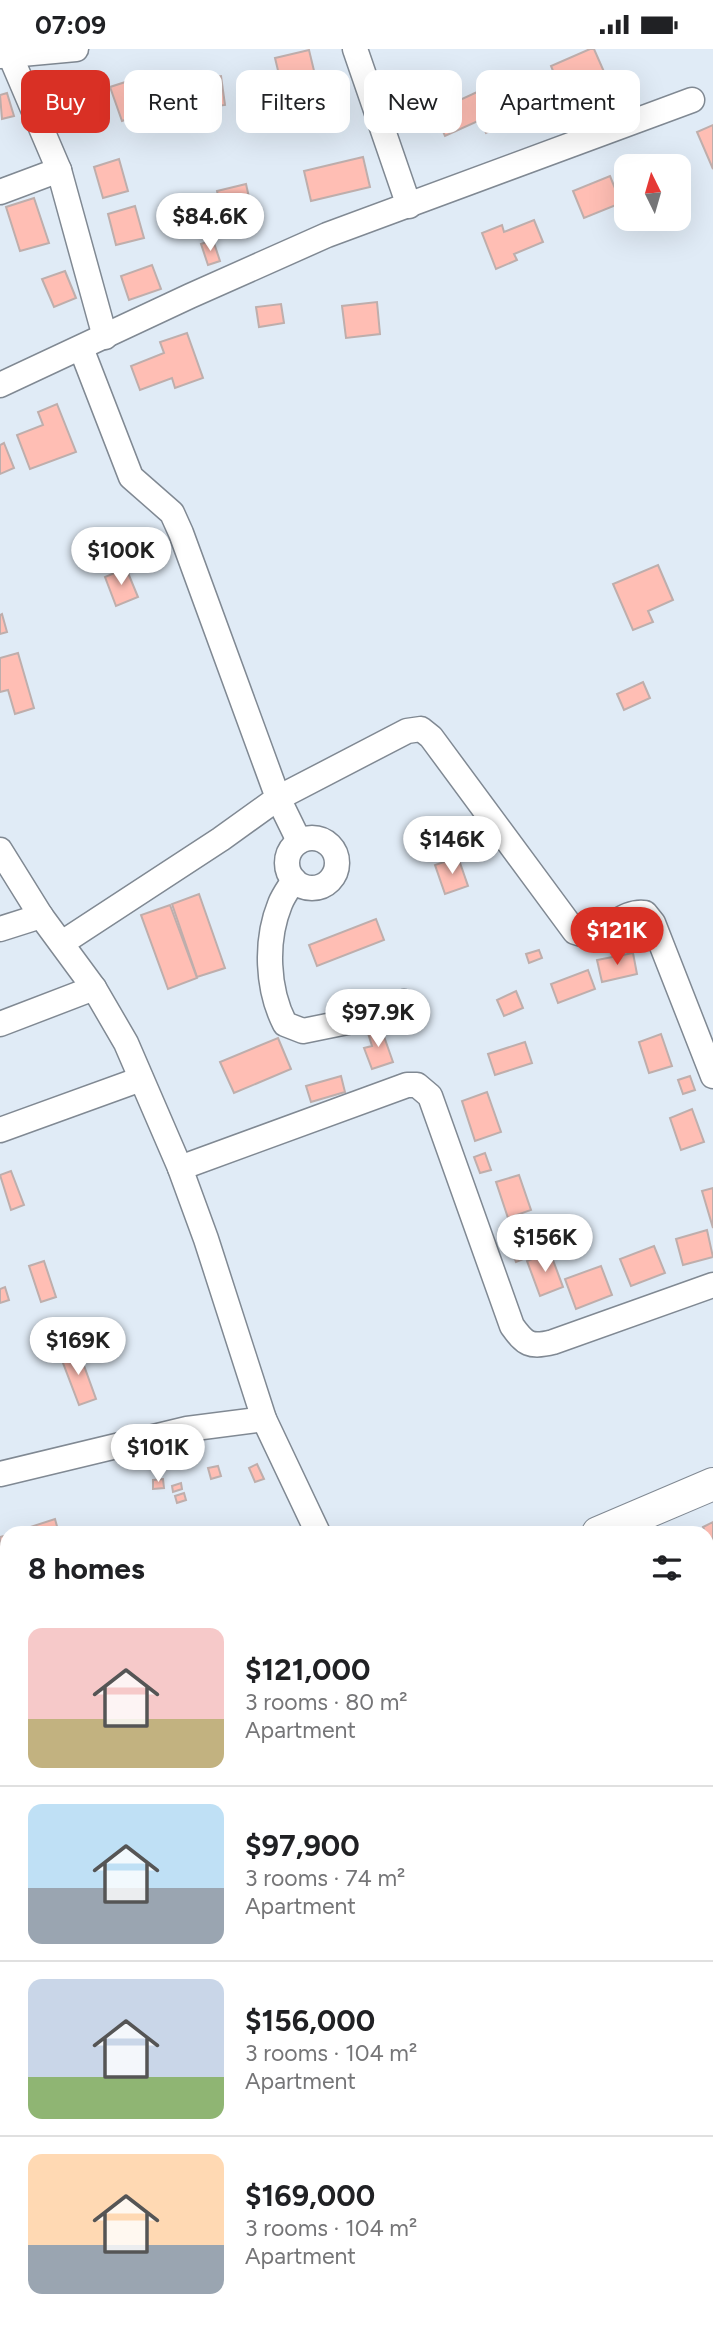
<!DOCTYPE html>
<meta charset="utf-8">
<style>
:root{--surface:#fff;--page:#f2f2f2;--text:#202124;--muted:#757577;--line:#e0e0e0;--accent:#d93025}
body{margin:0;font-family:Figtree,sans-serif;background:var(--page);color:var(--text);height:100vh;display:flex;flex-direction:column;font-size:26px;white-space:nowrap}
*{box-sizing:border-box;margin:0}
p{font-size:23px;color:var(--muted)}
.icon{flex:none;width:38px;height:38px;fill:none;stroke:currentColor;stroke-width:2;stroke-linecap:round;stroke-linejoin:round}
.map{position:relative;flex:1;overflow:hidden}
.side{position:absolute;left:0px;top:1477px;width:714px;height:800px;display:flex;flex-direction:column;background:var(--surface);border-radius:21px 21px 0 0;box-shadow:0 7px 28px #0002}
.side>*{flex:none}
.hud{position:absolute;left:21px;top:21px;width:672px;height:63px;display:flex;gap:14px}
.needle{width:46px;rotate:355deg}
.buttons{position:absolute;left:614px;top:105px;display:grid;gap:14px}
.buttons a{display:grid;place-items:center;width:77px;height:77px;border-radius:14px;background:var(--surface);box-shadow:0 7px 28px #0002;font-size:35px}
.price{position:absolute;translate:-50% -60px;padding:0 16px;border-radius:24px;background:#fff;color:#222;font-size:23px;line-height:46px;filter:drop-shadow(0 2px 4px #0008)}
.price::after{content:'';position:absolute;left:50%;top:42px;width:21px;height:16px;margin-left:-10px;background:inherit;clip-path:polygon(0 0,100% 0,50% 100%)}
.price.active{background:var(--accent);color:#fff}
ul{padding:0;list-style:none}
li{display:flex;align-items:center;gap:21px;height:175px;padding:0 28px}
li+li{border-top:2px solid var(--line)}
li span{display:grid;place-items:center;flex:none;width:196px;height:140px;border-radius:14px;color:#555}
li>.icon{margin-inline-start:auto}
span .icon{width:84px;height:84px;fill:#fffc;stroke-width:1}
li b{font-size:30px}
h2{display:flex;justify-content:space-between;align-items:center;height:84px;padding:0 28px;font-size:30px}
.tag{padding:0 24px;border-radius:14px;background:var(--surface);box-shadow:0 7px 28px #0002;font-size:24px;line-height:63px}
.tag.active{background:var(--accent);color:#fff}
.status{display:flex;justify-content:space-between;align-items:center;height:49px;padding:0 35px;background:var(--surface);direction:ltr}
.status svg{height:19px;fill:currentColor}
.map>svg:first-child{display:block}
</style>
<div class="status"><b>07:09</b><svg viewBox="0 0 49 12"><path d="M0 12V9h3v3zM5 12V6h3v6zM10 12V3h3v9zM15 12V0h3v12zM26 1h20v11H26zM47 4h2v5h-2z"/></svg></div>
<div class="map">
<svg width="713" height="2276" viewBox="0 0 713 2276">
<rect width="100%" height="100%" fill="#e0ebf6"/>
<g fill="#ffbeb4" stroke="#beaeac" stroke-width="2">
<polygon points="590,0 594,0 605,25 562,44 551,17"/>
<polygon points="309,1 316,30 282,38 275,9"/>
<polygon points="147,26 158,60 122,72 110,38"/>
<polygon points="221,27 225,56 196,60 191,31"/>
<polygon points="492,36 510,72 486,84 480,71 445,87 434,63"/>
<polygon points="7,44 14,67 2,70 0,46"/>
<polygon points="713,76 713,120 697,83"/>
<polygon points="363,108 370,138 311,152 304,122"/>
<polygon points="119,110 128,142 103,149 94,118"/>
<polygon points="610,127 621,154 584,169 573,142"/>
<polygon points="246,135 253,166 224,173 217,142"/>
<polygon points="34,149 49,194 20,202 6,158"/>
<polygon points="135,157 144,189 116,196 108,165"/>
<polygon points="534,171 543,193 514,205 517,211 496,220 482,184 502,176 504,183"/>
<polygon points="213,191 220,212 208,216 201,195"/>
<polygon points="152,216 161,240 129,251 121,227"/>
<polygon points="65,222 76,249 54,258 42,230"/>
<polygon points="377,253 380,285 346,289 342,257"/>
<polygon points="281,255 284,274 259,278 256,258"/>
<polygon points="187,284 203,329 175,339 172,329 140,341 131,317 164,304 160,293"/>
<polygon points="57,355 76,403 30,420 17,386 43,376 38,363"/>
<polygon points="4,394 14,419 0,425 0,396"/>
<polygon points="658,516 673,551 648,562 653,573 633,581 613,535"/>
<polygon points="126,519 138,548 116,557 105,528"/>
<polygon points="2,565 7,583 0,585 0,566"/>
<polygon points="18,604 34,659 15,665 8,641 0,643 0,609"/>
<polygon points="643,633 650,649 624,661 617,645"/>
<polygon points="458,808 468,837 445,845 435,816"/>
<polygon points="199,845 225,919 197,928 172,855"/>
<polygon points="170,856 197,929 168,940 141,866"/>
<polygon points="376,870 384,891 317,917 309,896"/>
<polygon points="539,901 542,909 529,914 526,905"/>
<polygon points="633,904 637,925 602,933 597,911"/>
<polygon points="588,921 595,940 558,954 551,935"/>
<polygon points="516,942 523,959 504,967 497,951"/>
<polygon points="380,976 393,1013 372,1020 364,999 372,997 367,981"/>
<polygon points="661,985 672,1017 649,1024 639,993"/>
<polygon points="278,989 291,1020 234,1044 220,1013"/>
<polygon points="525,993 532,1014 495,1026 488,1005"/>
<polygon points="341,1027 345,1043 311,1053 306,1037"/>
<polygon points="690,1027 695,1041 683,1045 678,1031"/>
<polygon points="487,1043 501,1083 475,1092 462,1052"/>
<polygon points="692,1060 704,1093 681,1101 670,1069"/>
<polygon points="485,1104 491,1121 480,1124 474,1108"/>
<polygon points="11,1122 24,1156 11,1161 0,1126"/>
<polygon points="519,1126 531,1161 508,1169 496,1133"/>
<polygon points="713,1139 713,1179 702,1142"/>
<polygon points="707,1181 713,1208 683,1216 676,1190"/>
<polygon points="516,1182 526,1209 516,1213 505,1186"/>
<polygon points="654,1197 665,1224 631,1237 620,1210"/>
<polygon points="550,1203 563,1238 540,1247 527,1212"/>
<polygon points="44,1212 56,1248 41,1253 29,1217"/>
<polygon points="601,1217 612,1246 576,1260 565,1230"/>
<polygon points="5,1238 9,1251 0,1254 0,1240"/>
<polygon points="78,1300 96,1350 79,1356 60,1306"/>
<polygon points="257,1415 264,1430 255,1433 249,1419"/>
<polygon points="218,1417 221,1427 211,1430 208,1419"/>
<polygon points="163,1430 164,1439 153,1440 153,1431"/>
<polygon points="181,1434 182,1440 173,1443 172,1437"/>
<polygon points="184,1444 186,1451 177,1454 175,1447"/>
<polygon points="55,1470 58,1481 49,1484 12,1484"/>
<polygon points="713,1473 713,1501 703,1478"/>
<polygon points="7,1486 7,1498 0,1500 0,1488"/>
<polygon points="713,1522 713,1590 707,1593 707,1525"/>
<polygon points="707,1975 713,1990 713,2008 707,2010"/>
<polygon points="125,2270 139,2270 141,2276 116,2276 115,2272"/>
<polygon points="344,2270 361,2270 348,2276"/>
<polygon points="588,2270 611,2270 613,2274 591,2276"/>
</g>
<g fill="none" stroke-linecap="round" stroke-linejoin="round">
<g stroke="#808993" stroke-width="27">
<g id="minor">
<polyline points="355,0 409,157"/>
<polyline points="10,6 59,121 105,288"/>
<polyline points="0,7 76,0"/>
<polyline points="0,143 59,121"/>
<polyline points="0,336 190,247 327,186 692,51"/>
<circle cx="312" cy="814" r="25"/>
<path d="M299 792 278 749 407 682 421 680 431 688 575 883C600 894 620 860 645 864L653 874 713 1027"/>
<polyline points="0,801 41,867 94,939 126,994 180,1119 206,1190 264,1370 318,1484"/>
<path d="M294 831C289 839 283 847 280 855 265 892 267 940 285 975L303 982 362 970 404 953"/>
<polyline points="0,880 41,867"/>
<polyline points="62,894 221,790 278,749 181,484 172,464 131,428 81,299"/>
<polyline points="0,975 94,939"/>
<polyline points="0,1081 141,1030"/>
<path d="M180 1119 407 1036H417L430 1047 512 1277C525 1295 530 1299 553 1293L713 1236"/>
<polyline points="0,1425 187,1380 264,1370"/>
<polyline points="0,1672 7,1687"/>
<polyline points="707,2025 713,2022"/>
<polyline points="0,2137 7,2134"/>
<polyline points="280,2270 282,2276"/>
<polyline points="546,2270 548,2276"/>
</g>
</g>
<g stroke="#808993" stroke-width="34">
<g id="major">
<polyline points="598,1484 713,1435"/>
<polyline points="0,1733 7,1731"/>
</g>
</g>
<use href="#minor" stroke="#fff" stroke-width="24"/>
<use href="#major" stroke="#fff" stroke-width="32"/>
</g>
</svg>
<div class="buttons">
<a><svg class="needle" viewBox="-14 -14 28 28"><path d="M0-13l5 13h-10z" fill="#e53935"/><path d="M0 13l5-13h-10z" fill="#757577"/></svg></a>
</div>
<b class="price" style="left:210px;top:204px">$84.6K</b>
<b class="price" style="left:121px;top:538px">$100K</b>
<b class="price" style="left:452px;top:827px">$146K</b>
<b class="price active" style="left:617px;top:918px">$121K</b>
<b class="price" style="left:378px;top:1000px">$97.9K</b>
<b class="price" style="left:545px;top:1225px">$156K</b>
<b class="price" style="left:78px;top:1328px">$169K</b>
<b class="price" style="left:158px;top:1435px">$101K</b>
<div class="hud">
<a class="tag active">Buy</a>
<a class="tag">Rent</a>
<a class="tag">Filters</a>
<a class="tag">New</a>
<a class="tag">Apartment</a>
</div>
<section class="side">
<h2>8 homes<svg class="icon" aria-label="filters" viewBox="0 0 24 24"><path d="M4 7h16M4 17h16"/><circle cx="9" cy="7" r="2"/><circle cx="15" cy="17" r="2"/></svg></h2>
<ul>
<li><span style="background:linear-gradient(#f6c9c9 65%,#c2b280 0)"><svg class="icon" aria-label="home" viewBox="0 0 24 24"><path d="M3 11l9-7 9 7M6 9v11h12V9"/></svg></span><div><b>$121,000</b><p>3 rooms · 80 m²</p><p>Apartment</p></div></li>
<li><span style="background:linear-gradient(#bfe0f5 60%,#9aa5b1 0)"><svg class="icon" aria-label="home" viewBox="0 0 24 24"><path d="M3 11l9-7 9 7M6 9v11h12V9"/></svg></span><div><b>$97,900</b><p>3 rooms · 74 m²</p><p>Apartment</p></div></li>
<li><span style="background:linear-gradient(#c9d6e8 70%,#8fb573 0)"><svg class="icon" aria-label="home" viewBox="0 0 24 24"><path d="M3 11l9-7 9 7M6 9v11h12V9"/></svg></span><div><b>$156,000</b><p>3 rooms · 104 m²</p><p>Apartment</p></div></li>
<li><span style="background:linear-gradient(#ffd9b3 65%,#9aa5b1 0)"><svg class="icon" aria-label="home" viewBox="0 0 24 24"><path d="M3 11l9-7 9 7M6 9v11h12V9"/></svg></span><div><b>$169,000</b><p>3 rooms · 104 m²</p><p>Apartment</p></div></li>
</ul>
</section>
</div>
